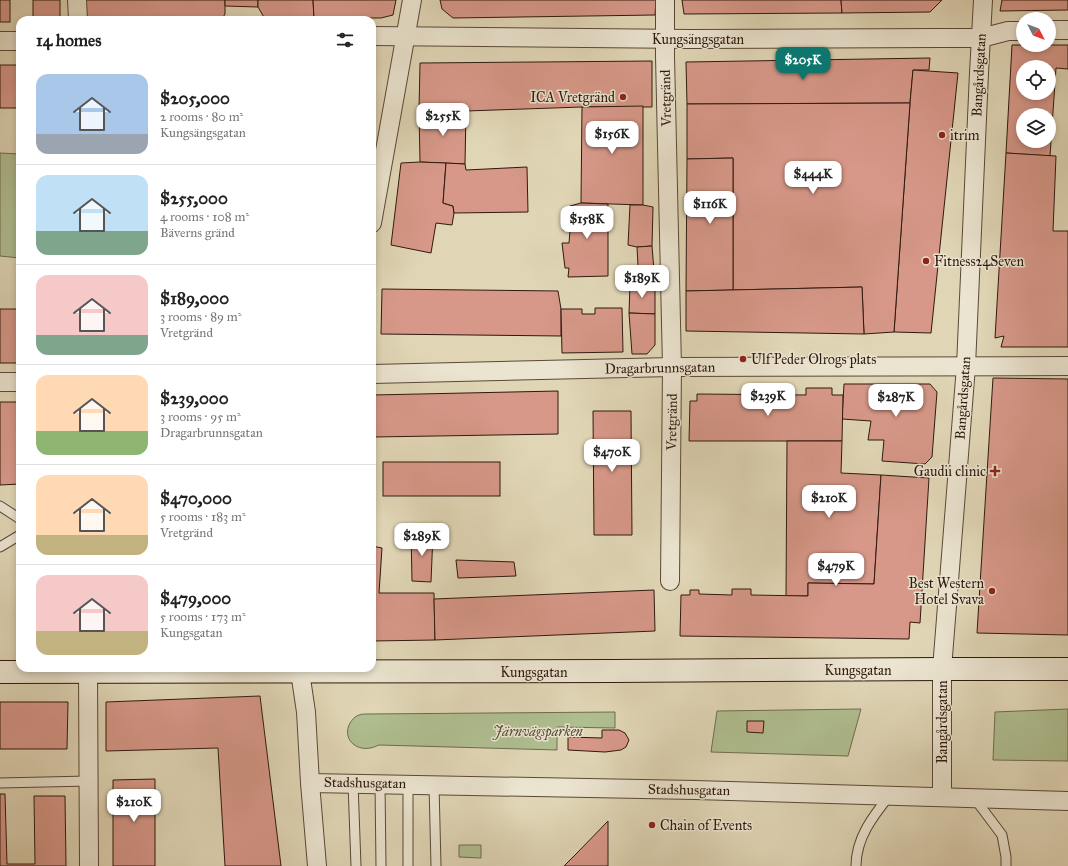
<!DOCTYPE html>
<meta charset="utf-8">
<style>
:root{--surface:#fff;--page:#f6f6f6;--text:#222;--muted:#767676;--line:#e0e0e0;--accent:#0f766e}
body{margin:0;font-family:"IM FELL Great Primer",serif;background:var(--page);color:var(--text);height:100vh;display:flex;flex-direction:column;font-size:15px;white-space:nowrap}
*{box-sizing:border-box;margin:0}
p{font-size:13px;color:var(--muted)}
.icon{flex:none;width:22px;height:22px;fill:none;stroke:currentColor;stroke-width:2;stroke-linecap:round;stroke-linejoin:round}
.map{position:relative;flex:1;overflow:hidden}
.details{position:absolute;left:16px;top:16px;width:360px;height:656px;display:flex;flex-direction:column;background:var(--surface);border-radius:12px;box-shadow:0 2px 6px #0003}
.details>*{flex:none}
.needle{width:26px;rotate:132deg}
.controls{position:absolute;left:1016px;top:12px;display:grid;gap:8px}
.controls a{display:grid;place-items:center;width:40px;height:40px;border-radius:50%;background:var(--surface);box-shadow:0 2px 6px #0003;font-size:20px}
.price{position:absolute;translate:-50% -34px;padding:0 9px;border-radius:8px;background:#fff;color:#222;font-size:13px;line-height:26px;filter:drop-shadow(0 1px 2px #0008)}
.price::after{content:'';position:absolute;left:50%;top:24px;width:12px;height:9px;margin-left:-6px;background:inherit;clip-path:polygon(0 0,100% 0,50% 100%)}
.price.current{background:var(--accent);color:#fff}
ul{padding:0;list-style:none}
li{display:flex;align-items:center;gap:12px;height:100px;padding:0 20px}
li+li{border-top:1px solid var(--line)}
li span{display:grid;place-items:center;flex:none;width:112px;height:80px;border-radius:12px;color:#555}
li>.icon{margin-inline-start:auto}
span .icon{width:48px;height:48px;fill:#fffc;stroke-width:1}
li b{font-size:17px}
h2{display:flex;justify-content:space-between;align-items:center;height:48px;padding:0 20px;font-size:17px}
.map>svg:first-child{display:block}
</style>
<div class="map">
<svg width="1068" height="866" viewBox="0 0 1068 866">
<rect width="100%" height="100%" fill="#e0d6b6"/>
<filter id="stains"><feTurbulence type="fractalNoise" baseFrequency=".005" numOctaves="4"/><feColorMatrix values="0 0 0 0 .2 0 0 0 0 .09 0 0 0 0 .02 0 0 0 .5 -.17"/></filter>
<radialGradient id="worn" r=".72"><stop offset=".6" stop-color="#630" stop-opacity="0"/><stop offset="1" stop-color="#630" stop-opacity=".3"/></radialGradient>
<g fill="#afbe90" stroke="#6f6c4e">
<polygon points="0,153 20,154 20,258 0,256"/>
<polygon points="861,709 848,756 711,752 717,711"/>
<polygon points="1068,709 1068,761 993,760 995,712"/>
<path d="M615 712V728L557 727V750L379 745C376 746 373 748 370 748 355 751 342 738 350 723 352 720 355 716 359 715 361 714 365 714 368 714Z"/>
<polygon points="459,845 481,845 481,858 459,857"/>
</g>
<g fill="#d79889" stroke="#2f190d" fill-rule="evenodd">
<rect x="0" y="0" width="10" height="22"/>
<rect x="33" y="0" width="27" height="20"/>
<polygon points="83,0 225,0 225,14 222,19 214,19 102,20 93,19 83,14"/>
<polygon points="225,0 258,0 258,7 225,6"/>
<polygon points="258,0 313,0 314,18 265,19 258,7"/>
<polygon points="313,0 396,0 393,15 381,18 314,18"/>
<polygon points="440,0 656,0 655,15 453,18 442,9"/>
<polygon points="682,0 841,0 842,13 684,14"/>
<polygon points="841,0 942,0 930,12 842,13"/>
<polygon points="1002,0 1068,0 1068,10 1000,11"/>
<path d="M1012 45H1068V69L1056 68 1050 156 1006 153ZM1023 67H1049V93H1023ZM1023 115H1049V141H1023Z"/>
<polygon points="930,58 929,70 913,70 910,103 687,104 686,62"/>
<polygon points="652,61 652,107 582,107 466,111 419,110 420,63"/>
<rect x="0" y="65" width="20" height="43"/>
<polygon points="913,70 958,73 931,333 894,332 910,103"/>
<polygon points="910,103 894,332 864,334 862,287 733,290 733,158 687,159 687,104"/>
<polygon points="643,106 643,205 581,203 582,107"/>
<polygon points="419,110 466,111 465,164 420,162"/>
<polygon points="1006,153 1056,156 1053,231 1068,231 1068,347 1001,347 1004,336 995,338"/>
<polygon points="733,158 733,290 686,291 687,159"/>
<polygon points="420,162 446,163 443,203 453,206 454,213 452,225 436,223 431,253 391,245 401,163"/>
<polygon points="446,163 465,164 466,170 527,167 528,212 454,213 453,206 443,203"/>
<polygon points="581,203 608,204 608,276 568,277 569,268 565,268 562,243 569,243 570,231 563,230 563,214 570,215 570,206"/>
<polygon points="630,205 643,205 653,207 652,246 637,247 628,245"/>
<polygon points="652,246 655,283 639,284 637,247"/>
<polygon points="655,283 655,314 629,313 630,285"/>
<polygon points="862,287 864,334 686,331 686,291"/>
<polygon points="382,289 558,291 561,309 561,336 381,334"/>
<polygon points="595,308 622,308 623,352 562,353 561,309 582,309 582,314 595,314"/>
<rect x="0" y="309" width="20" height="54"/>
<polygon points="629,313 655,314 655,345 647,354 632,354"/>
<polygon points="993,378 1068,379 1068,635 977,633"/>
<polygon points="844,384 930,384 937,392 932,457 925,464 882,461 884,440 868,440 871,421 842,419"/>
<polygon points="806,388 832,388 832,395 843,395 842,441 689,441 690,401 697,401 697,394 806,395"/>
<polygon points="558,391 558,434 374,437 373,395"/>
<polygon points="0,402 20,402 20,484 0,485"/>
<polygon points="593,411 631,411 632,535 594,535"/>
<polygon points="787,441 842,441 841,473 881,475 874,584 808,583 808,596 786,596"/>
<rect x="383" y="462" width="117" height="34"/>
<polygon points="881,475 929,478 920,623 910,622 909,639 680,636 681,595 690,595 690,590 699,590 699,594 732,595 732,589 751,589 751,595 808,596 808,583 874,584"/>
<polygon points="411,532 433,534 431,582 412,581"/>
<polygon points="372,546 382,548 379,593 434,593 435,640 372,641"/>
<polygon points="456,560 514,562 516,576 458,578"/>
<polygon points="654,590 655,631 435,640 434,599"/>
<polygon points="260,696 281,866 225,866 218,748 106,751 106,702"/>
<polygon points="0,702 68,702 67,749 0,749"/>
<polygon points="747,721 764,721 763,733 747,732"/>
<polygon points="602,730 619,730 625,733 629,740 626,747 621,750 605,752 568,750 568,737 602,738"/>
<polygon points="155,779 155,866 113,866 113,780"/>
<polygon points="0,794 5,794 7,864 35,864 34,796 65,796 66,866 0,866"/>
<polygon points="608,821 608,866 564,866 577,853"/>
</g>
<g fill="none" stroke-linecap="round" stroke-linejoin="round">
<g stroke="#5b4837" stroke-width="11">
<g id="lane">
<polyline points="0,506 20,519"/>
<polyline points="0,547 20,535"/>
<polyline points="0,783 89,781"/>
<polyline points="353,783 356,866"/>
<polyline points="380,783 381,866"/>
<polyline points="408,784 408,866"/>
<polyline points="434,785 436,866"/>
<polyline points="975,799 1002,835 1006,857 1006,866"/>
<path d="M856 866C856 838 873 816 890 795"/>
</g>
</g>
<g stroke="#5b4837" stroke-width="20">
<g id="street">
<polyline points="77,0 78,20"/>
<polyline points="665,0 665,56 672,367 670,581"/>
<polyline points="1049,30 1068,30"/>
<polyline points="372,36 690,39 940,38 981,38 1008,31 1023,31"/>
<polyline points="0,41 20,41"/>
<polyline points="372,223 412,0"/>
<polyline points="372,374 672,367 1068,366"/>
<polyline points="0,382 20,382"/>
<polyline points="301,668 300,672 306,712 310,783 317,866"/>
<polyline points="88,672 89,866"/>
<polyline points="310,783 695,790 1068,801"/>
<polyline points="942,797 942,669 966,366 979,73 983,0"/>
</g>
</g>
<g stroke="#2f190d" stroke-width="24">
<polyline id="secondary" points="0,672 614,671 942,669 1068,669"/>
</g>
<use href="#lane" stroke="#ebe4d0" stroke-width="9"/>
<use href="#street" stroke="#ebe4d0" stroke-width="18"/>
<use href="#secondary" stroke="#ebe4d0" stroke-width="22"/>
</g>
<g fill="#8f2418" stroke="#ebe4d0" stroke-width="1.5">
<circle cx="623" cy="97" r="4"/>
<circle cx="942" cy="135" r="4"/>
<circle cx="926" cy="261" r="4"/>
<circle cx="743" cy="359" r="4"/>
<path d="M993 465h4v4h4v4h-4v4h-4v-4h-4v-4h4z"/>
<circle cx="992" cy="591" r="4"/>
<circle cx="652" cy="825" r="4"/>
</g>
<g text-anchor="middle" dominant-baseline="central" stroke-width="3" stroke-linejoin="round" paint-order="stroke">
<g font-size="14" fill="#2f190d" stroke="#ebe4d0">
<text x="698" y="39">Kungsängsgatan</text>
<text transform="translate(979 75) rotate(-87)">Bangårdsgatan</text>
<text transform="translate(666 98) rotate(-91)">Vretgränd</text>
<text transform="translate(660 368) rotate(-1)">Dragarbrunnsgatan</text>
<text transform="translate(963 398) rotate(-86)">Bangårdsgatan</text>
<text transform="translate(672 422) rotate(-89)">Vretgränd</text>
<text x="858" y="670">Kungsgatan</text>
<text x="534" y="672">Kungsgatan</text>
<text transform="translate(942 722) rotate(-90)">Bangårdsgatan</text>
<text transform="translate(365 783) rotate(1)">Stadshusgatan</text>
<text transform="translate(689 790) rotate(1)">Stadshusgatan</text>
</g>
<g font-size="14" fill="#2f190d" stroke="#ebe4d0" text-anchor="start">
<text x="615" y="97" text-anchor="end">ICA Vretgränd</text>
<text x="950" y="135">itrim</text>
<text x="934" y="261">Fitness24Seven</text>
<text x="751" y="359">Ulf Peder Olrogs plats</text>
<text x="986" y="471" text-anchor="end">Gaudii clinic</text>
<text x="984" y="583" text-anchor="end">Best Western<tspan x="984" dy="16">Hotel Svava</tspan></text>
<text x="660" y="825">Chain of Events</text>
</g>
<g font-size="14" font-style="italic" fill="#554b34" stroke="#ebe4d0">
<text x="538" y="731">Järnvägsparken</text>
</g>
</g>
<rect width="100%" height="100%" filter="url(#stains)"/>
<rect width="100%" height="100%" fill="url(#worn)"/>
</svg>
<div class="controls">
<a><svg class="needle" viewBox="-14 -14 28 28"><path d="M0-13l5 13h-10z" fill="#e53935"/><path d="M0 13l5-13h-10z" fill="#767676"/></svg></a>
<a><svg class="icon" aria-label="locate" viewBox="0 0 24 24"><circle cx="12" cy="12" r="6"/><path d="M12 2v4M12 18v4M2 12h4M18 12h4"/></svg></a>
<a><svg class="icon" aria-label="layers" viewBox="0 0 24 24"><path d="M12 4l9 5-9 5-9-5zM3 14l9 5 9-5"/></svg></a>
</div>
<b class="price current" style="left:803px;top:81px">$205K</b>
<b class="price" style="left:443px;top:137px">$255K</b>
<b class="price" style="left:612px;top:155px">$156K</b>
<b class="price" style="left:813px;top:195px">$444K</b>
<b class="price" style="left:710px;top:225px">$116K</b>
<b class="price" style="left:587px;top:240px">$158K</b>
<b class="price" style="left:642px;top:299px">$189K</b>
<b class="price" style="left:768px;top:417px">$239K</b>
<b class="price" style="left:896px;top:418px">$287K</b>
<b class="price" style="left:612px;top:473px">$470K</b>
<b class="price" style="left:829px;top:519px">$210K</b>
<b class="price" style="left:422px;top:557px">$289K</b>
<b class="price" style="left:836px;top:587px">$479K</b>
<b class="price" style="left:134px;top:823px">$210K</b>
<section class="details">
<h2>14 homes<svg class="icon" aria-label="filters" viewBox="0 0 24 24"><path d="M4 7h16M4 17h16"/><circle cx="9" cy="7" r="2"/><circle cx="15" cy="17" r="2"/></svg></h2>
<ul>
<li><span style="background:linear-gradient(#a9c7e8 75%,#9aa5b1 0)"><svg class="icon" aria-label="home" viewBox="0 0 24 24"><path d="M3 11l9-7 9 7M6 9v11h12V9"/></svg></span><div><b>$205,000</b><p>2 rooms · 80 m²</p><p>Kungsängsgatan</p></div></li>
<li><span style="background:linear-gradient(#bfe0f5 70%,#7fa58c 0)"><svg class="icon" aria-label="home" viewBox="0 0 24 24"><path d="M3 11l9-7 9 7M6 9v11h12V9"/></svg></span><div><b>$255,000</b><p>4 rooms · 108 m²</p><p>Bäverns gränd</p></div></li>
<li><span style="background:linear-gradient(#f6c9c9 75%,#7fa58c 0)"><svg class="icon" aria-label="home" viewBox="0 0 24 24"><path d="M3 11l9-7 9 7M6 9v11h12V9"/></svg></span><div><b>$189,000</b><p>3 rooms · 89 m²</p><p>Vretgränd</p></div></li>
<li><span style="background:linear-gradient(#ffd9b3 70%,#8fb573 0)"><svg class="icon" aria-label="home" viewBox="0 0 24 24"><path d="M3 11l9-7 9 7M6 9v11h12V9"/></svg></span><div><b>$239,000</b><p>3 rooms · 95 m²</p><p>Dragarbrunnsgatan</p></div></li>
<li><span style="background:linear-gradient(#ffd9b3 75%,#c2b280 0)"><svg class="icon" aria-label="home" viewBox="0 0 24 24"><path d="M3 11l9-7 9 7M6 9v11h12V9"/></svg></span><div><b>$470,000</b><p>5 rooms · 183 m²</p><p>Vretgränd</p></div></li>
<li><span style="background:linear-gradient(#f6c9c9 70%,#c2b280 0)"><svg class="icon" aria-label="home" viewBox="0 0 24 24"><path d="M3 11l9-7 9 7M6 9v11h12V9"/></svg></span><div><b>$479,000</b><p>5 rooms · 173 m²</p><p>Kungsgatan</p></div></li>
</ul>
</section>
</div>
